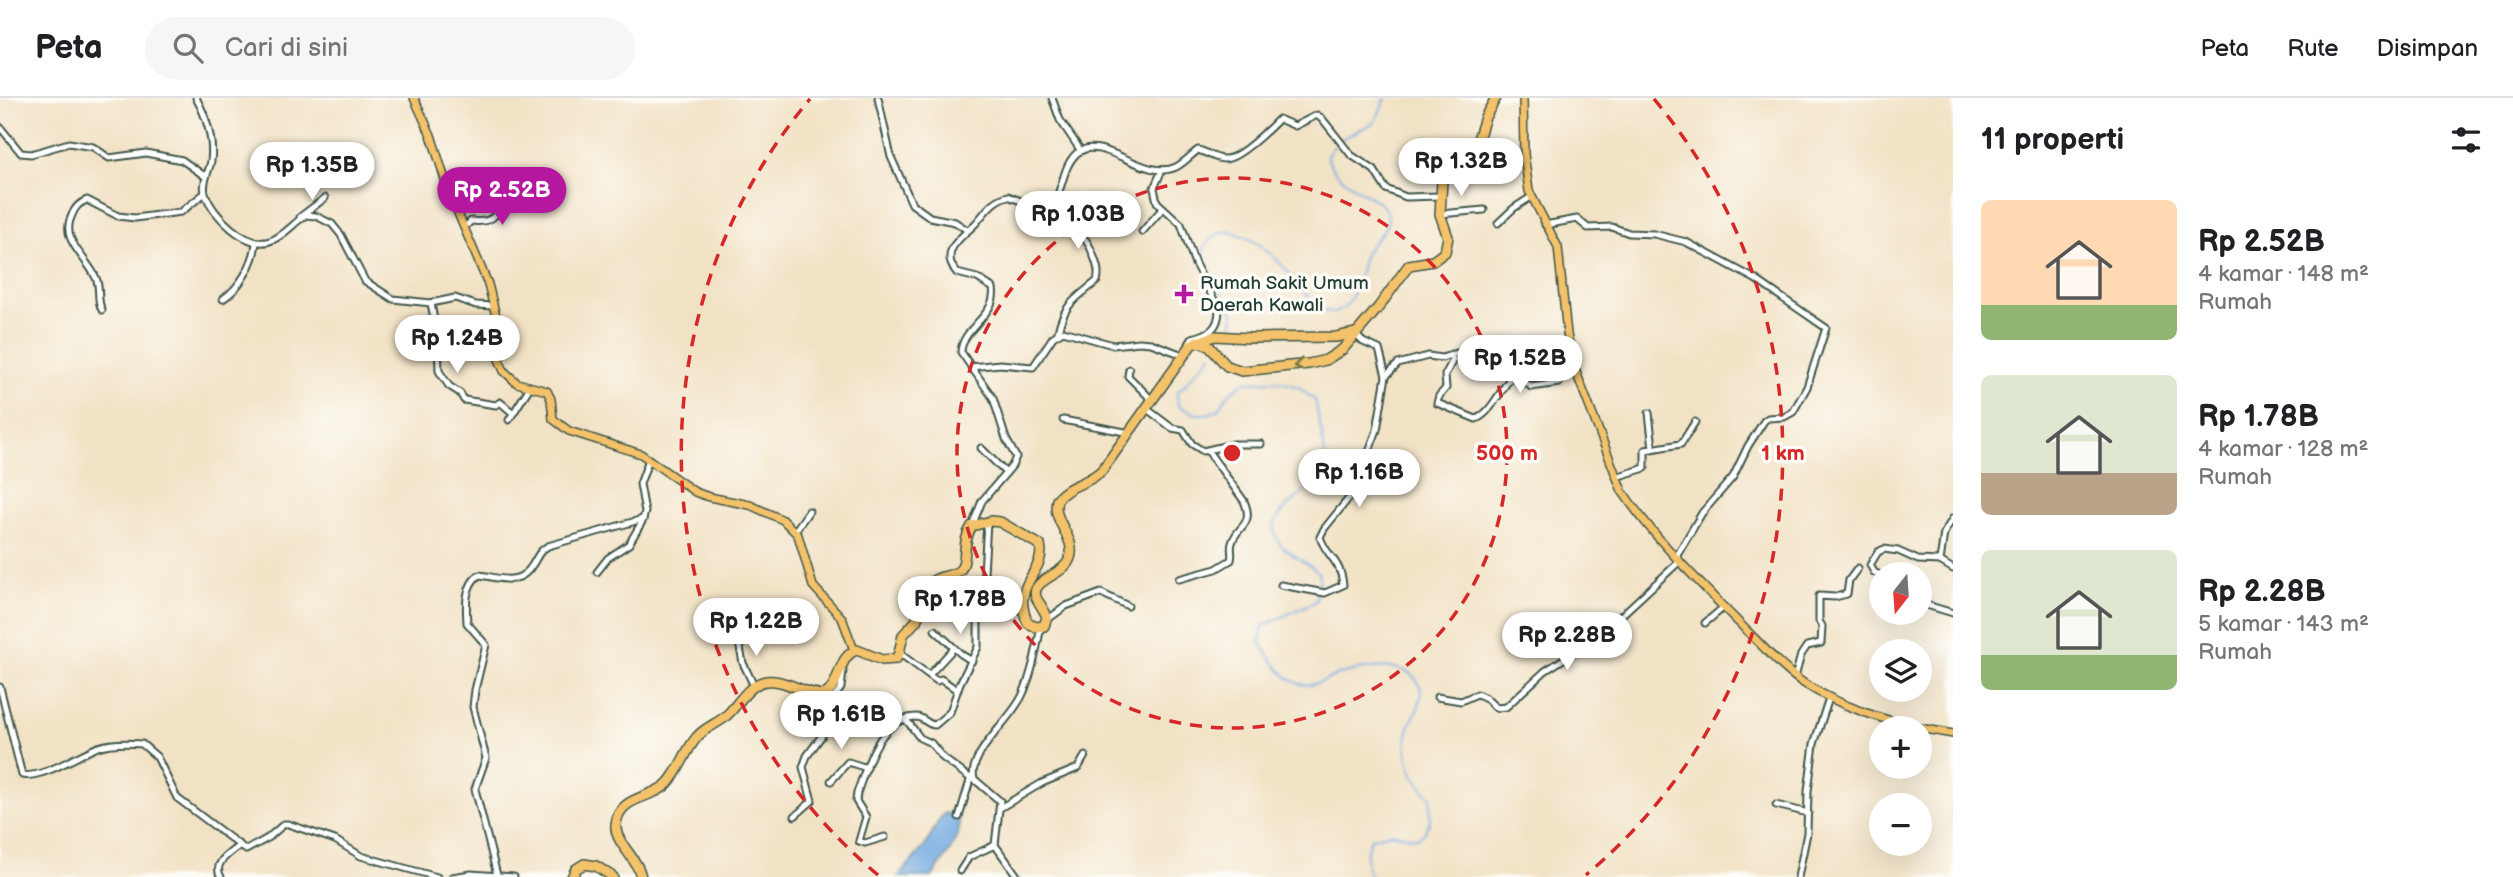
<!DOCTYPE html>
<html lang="id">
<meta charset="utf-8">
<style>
:root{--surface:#fff;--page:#f6f6f6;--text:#202124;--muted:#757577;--line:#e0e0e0;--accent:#b5179e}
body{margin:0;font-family:"Balsamiq Sans",sans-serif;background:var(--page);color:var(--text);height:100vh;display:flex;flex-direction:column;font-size:26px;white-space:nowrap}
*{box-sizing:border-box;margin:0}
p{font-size:23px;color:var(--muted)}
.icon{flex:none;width:38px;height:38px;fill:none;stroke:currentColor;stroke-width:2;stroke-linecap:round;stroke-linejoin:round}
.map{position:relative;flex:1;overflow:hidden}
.drawer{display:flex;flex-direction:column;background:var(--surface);width:560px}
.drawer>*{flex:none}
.needle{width:46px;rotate:197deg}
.fabs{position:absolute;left:1869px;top:464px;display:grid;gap:14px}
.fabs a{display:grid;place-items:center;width:63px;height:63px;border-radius:50%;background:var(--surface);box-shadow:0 7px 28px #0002;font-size:35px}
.price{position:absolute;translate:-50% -60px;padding:0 16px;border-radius:24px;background:#fff;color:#222;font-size:23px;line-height:46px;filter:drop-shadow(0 2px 4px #0008)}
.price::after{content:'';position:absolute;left:50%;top:42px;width:21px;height:16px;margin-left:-10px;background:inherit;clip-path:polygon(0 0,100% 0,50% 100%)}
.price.active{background:var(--accent);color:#fff}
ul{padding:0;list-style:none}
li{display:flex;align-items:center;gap:21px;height:175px;padding:0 28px}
li span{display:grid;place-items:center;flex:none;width:196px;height:140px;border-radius:10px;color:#555}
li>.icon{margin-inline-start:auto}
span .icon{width:84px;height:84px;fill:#fffc;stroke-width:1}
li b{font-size:30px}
h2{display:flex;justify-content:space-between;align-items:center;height:84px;padding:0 28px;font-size:30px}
header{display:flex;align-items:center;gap:42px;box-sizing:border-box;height:98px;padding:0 35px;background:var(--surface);border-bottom:2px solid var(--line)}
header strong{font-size:33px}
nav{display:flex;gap:38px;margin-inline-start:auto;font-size:24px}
.search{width:490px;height:63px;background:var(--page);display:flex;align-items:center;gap:18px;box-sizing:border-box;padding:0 24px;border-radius:38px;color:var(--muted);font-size:26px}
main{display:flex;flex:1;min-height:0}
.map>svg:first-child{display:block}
</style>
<header>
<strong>Peta</strong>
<div class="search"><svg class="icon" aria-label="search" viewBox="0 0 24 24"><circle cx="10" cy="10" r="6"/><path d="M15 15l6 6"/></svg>Cari di sini</div>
<nav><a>Peta</a><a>Rute</a><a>Disimpan</a></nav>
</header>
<main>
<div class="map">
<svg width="1953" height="779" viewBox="0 0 1953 779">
<rect width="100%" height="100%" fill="#fdfcf7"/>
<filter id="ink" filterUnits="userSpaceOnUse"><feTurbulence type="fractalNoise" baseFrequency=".0143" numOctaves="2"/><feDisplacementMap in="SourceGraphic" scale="14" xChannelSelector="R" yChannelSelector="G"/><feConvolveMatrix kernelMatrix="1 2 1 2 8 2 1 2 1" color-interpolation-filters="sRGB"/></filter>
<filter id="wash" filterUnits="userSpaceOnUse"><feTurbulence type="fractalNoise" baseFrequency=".00686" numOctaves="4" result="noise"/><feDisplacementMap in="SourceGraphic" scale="28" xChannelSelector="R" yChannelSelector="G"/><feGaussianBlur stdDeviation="1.57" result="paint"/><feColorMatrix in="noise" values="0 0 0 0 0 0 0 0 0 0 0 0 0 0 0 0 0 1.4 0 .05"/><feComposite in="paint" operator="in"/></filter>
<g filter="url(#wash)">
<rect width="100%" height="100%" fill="#f2e2c5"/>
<path fill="#71a9e0" stroke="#48738a" stroke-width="2" d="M945 715 958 718C964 739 943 762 932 779H898L926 747 939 722Z"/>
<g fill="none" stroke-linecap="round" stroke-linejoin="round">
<g stroke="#71a9e0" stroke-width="2">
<polyline points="1342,41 1375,24 1386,0"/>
<path d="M1228 236C1245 212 1219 197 1209 176 1206 169 1205 161 1203 154 1209 140 1218 130 1235 135 1264 143 1285 170 1303 192 1308 197 1311 205 1317 208 1347 230 1357 189 1361 169 1362 165 1364 158 1366 154 1372 142 1389 133 1388 119 1387 98 1335 90 1327 58L1337 44"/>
<path d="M1212 256 1177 295 1178 308 1196 316H1208L1219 311 1228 297 1244 284 1279 283 1300 290 1316 303C1317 327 1332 354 1320 378 1310 396 1256 418 1280 446 1291 458 1307 464 1319 475V491"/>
<path d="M1317 496 1316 503 1263 528 1260 544C1271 561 1287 589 1310 587 1319 586 1327 581 1335 578 1354 571 1397 563 1413 578 1431 596 1415 613 1408 632 1405 643 1407 663 1412 674 1415 683 1425 692 1431 700L1430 722 1424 736 1417 740 1390 735 1371 740C1366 752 1364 767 1371 779"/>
</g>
</g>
</g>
<g filter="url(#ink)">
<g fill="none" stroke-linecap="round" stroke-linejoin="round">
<g stroke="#3f564a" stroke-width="9">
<g id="minor">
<path d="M196 0C206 17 214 43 211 63 209 74 202 84 205 95 212 117 246 151 270 143 285 138 293 125 306 117L316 118 332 126 341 137 365 183 393 201 431 205 455 200 476 207 493 208"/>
<polyline points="878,0 891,59 912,106 930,119 955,124 967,132"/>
<polyline points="1052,0 1060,22 1081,53"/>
<polyline points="0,29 21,55 31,56 69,45 93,49 109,60 146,55 182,62 206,79"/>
<path d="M1162 72 1154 90 1157 104 1181 126 1195 166 1219 211C1219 230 1210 236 1192 240L1189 246"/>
<path d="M1036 109 1030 122 1031 126C1061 137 1079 119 1093 156 1096 165 1100 173 1097 183 1077 200 1064 205 1058 234"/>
<polyline points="1440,116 1484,112"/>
<polyline points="300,119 325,100"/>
<polyline points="1498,125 1514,110 1531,99"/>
<polyline points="1545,127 1577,121 1588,130 1612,129 1629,135 1654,136 1686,144 1755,181 1826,230 1807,289 1793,314 1784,319 1768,320 1764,323 1748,348 1733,379 1702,415 1676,459"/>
<path d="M465 129 471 123C495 126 497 115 508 97"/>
<polyline points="1142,134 1163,110"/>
<path d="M223 201C240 190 254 165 256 145"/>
<polyline points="431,205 438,245 439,273 449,288 460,295 464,302 496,307 500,304 513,315"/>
<path d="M102 212C96 202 101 190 96 180 87 159 59 142 72 117 75 109 79 105 87 102L118 118 135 120 181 114 205 95"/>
<polyline points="1355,236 1363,244 1379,251 1386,278 1398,266 1428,258 1442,260 1457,255 1509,257 1570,252"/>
<path d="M1451 256 1453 262 1445 277 1446 290 1439 298 1437 305 1476 321C1492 315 1503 287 1515 274"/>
<polyline points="1509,257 1515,274 1531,289 1559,285"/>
<polyline points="971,269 1000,266 1033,269 1053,239 1063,233 1113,247 1139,244 1151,245 1183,257"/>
<polyline points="1129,271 1128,278 1152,302"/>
<polyline points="1147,311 1172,330 1183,332 1192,346 1203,353 1233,346 1261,346"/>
<polyline points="1649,315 1653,350"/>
<polyline points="509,322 530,289"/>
<polyline points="1063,322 1130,335"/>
<polyline points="981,350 1006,375"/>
<polyline points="1616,379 1645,370 1645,352 1681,346 1695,324"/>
<path d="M972 428 982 403 1012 368 1016 359 1006 341 993 300 961 254C962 229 998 217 993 190L977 180 957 175C938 153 962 139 975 126 986 114 992 102 1008 98L1036 109 1050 108C1064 95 1061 69 1077 55 1102 35 1145 84 1176 69 1184 65 1191 57 1198 52 1207 54 1216 62 1225 61 1239 61 1269 31 1279 21L1295 28 1317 17 1324 23 1351 57 1374 72 1386 91 1406 99 1440 98"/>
<polyline points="795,433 809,413"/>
<polyline points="1940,463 1944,435 1953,420"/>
<polyline points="597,474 608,460 629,446 643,422"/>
<polyline points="1881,478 1874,474 1870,467 1878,454 1884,451 1898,453 1918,462 1940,463 1953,471"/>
<path d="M1179 481 1216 471 1231 462C1233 456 1230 451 1232 445 1236 428 1255 428 1244 403L1208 353"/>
<path d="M1281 487 1325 495 1343 487C1341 462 1326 458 1320 439L1324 431 1353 395 1377 332 1386 278"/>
<polyline points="1920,505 1953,515"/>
<polyline points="1047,522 1066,508 1101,495 1128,508"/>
<polyline points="1705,525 1724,509"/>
<polyline points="935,532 961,556 972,563"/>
<polyline points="738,540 743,565 754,588"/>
<polyline points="899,555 937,583 941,581 957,592"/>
<polyline points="929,577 954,550"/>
<polyline points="1795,579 1801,557 1807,548 1821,545 1822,528 1819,523 1819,498 1835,499 1847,496 1849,482 1858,470"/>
<path d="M0 589 22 677C43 681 79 656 98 649 110 645 130 645 142 646L157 659 177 700 246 752 268 740 284 726H288L335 742 361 758 437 779"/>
<polyline points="1437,599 1461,603 1477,596 1486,600 1496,610 1506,609 1545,573 1599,538 1680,463"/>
<polyline points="904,622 908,624 920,640 931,645 943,660 970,680"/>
<polyline points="831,683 848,664 867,670"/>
<polyline points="1776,707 1808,715"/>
<polyline points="1000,710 1042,685 1078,670 1085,658"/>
<polyline points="795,718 812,703 803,669 807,658 823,636 833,601 841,590 843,573"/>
<polyline points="959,719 971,679"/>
<path d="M885 739 865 745 859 743 866 719 856 703 857 695C867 668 879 620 916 619 924 619 927 627 935 627L950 614 960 585 978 549V504L984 476 987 423"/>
<polyline points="960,773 969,759 995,747"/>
<path d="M497 777 475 691 486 660 473 609 475 592 486 547 467 525C466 509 464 488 479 477 499 479 519 490 533 466 538 458 539 453 548 448L643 421 645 414 640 386 649 361"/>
<path d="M221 779C212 765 229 756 240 747"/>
<polyline points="452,779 471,776 514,779"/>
<path d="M1018 779 995 747 1000 703 974 681C967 657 1011 622 1022 598 1032 577 1036 552 1041 529"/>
<polyline points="1798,779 1807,735 1808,693 1814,646 1829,600"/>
</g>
</g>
<g stroke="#3f564a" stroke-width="10">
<g id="major">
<polyline points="414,0 431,37 449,94 488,186 496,218 493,248 504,273 517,285 547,293 551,301 553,321 569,333 641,356 695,394 709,399 750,407 783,422 798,437 813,488 842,520 854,552"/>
<path d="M1523 0 1524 56 1529 93 1558 149 1567 236 1573 266 1622 393C1657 444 1703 488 1746 532 1765 550 1783 572 1805 586 1840 608 1878 620 1918 630"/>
<polyline points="1920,630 1953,636"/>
</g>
</g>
<g stroke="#3f564a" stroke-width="12">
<g id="highway">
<polyline points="1197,243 1209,248 1227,268 1242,273 1309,266 1326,262 1343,251 1378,210 1409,167 1433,163 1445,154 1448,139 1440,116 1442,83 1449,70 1474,54 1485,19 1496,0"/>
<polyline points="572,779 576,771 584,766 596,768 613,779"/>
<path d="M641 779C638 760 614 744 616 727 618 697 654 701 668 685 680 672 685 653 697 639 705 629 718 626 727 617 737 608 748 588 762 584 782 578 804 597 825 597 841 586 838 557 857 552L882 562 896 561 899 555 903 537 916 523 933 483C940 477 953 479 960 472 968 464 961 444 972 428L991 423 1000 424 1040 447C1047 475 1009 485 1028 525L1036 529 1044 528 1047 519C1044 511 1039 506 1036 499 1030 481 1064 478 1070 460 1077 440 1051 423 1057 402 1068 386 1090 386 1103 371L1192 246 1215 238 1250 240 1336 239 1356 235"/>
</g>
</g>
<use href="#minor" stroke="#fff" stroke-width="5"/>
<use href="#major" stroke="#f3c26a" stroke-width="7"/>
<use href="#highway" stroke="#f3c26a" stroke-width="9"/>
</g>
<defs><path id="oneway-chevron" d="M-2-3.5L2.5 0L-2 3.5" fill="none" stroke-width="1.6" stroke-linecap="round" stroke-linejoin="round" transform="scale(1.75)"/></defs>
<use stroke="#7e794c" href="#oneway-chevron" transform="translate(1299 267) rotate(173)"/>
</g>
<g fill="none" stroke="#d62828" stroke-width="3.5" stroke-dasharray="12 9">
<circle cx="1232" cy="355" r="275"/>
<path d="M878 777A551 551 0 0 1 810 1M1654 1A551 551 0 0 1 1586 777"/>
</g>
<path fill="#b5179e" stroke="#fdfcf7" stroke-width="2.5" d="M1180.5 185.5h7v7h7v7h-7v7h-7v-7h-7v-7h7z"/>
<g text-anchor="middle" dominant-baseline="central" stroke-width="7" stroke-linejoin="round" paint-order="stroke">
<g font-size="19" fill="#1f3d34" stroke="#fdfcf7" text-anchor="start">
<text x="1200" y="185">Rumah Sakit Umum<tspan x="1200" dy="22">Daerah Kawali</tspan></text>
</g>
</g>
<circle cx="1232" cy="355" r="10" fill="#d62828" stroke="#fdfcf7" stroke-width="3.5"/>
<g font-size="21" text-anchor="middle" font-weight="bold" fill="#d62828" stroke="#fdfcf7" stroke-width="7" stroke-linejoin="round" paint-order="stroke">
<text x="1507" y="362">500 m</text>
<text x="1783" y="362">1 km</text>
</g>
</svg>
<div class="fabs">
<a><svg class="needle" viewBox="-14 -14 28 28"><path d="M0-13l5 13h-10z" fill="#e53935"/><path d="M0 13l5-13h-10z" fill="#757577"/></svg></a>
<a><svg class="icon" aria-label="layers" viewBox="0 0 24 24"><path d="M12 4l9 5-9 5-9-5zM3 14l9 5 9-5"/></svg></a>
<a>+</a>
<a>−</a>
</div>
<b class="price" style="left:1461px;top:100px">Rp 1.32B</b>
<b class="price" style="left:312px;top:104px">Rp 1.35B</b>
<b class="price active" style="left:502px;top:129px">Rp 2.52B</b>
<b class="price" style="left:1078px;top:153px">Rp 1.03B</b>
<b class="price" style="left:457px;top:277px">Rp 1.24B</b>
<b class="price" style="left:1520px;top:297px">Rp 1.52B</b>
<b class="price" style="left:1359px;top:411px">Rp 1.16B</b>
<b class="price" style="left:960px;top:538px">Rp 1.78B</b>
<b class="price" style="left:756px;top:560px">Rp 1.22B</b>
<b class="price" style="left:1567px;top:574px">Rp 2.28B</b>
<b class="price" style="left:841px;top:653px">Rp 1.61B</b>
</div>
<section class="drawer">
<h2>11 properti<svg class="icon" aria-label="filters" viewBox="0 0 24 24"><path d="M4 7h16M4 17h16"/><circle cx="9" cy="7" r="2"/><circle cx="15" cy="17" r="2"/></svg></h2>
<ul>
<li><span style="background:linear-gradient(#ffd9b3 75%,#8fb573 0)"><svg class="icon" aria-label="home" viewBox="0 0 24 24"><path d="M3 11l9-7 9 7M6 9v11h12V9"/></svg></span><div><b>Rp 2.52B</b><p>4 kamar · 148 m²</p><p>Rumah</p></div></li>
<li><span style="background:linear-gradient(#dfe7d0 70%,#b9a48a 0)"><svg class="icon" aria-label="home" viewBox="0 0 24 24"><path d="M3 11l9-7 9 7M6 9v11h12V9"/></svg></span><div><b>Rp 1.78B</b><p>4 kamar · 128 m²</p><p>Rumah</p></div></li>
<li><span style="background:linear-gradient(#dfe7d0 75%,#8fb573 0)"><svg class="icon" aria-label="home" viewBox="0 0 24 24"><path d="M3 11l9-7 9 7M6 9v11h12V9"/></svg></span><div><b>Rp 2.28B</b><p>5 kamar · 143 m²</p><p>Rumah</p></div></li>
</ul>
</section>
</main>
